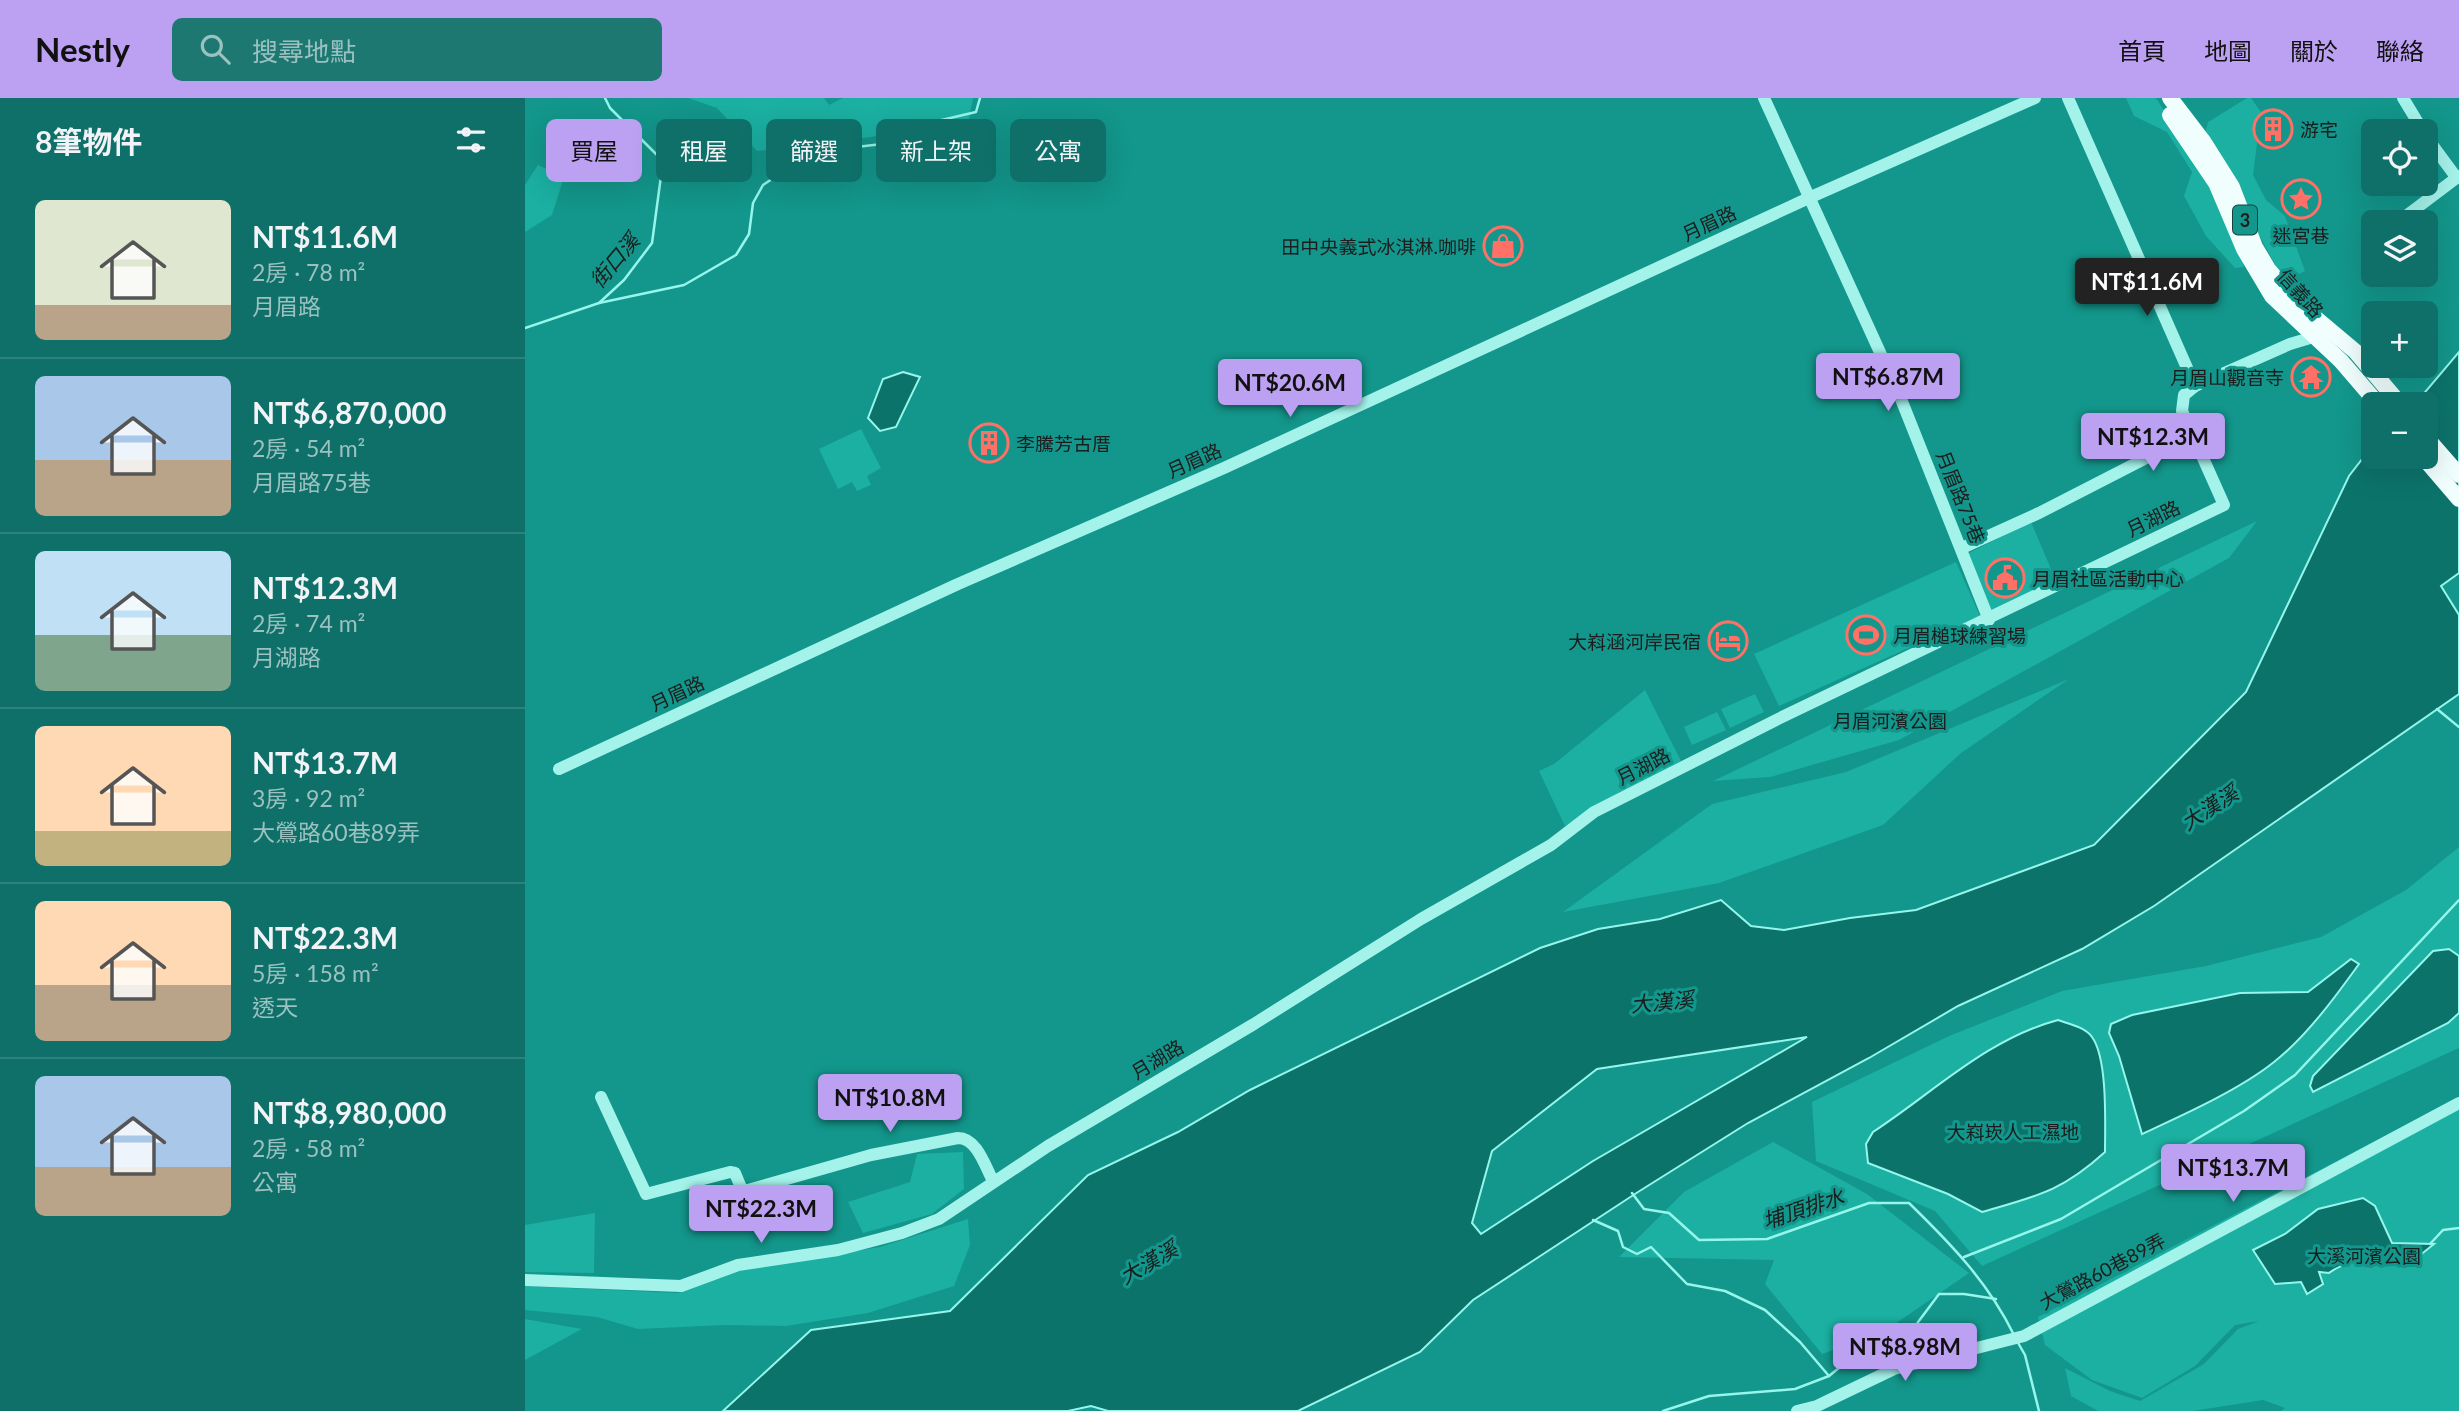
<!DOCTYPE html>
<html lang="zh-TW">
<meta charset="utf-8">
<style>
:root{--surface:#0e7068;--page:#1c7871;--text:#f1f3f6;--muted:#9bc1c0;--line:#2e827c;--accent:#bca0f2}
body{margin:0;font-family:Lato,"Noto Sans TC",sans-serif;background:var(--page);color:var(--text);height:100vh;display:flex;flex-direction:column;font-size:26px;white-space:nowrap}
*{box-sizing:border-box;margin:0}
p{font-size:23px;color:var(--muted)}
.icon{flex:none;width:38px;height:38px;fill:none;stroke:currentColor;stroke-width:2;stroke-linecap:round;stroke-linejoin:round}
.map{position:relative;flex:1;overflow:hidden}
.side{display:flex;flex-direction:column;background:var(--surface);width:525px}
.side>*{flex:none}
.banner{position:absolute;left:21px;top:21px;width:665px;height:63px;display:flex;gap:14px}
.buttons{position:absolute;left:1836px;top:21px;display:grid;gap:14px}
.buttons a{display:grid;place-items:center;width:77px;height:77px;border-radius:10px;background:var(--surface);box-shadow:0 7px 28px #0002;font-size:35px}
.price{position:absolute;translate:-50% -60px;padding:0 16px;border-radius:7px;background:var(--accent);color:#111;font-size:23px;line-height:46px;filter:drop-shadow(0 2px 4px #0008)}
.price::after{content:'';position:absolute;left:50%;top:42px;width:21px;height:16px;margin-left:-10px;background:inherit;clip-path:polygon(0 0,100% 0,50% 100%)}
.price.active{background:#222;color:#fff}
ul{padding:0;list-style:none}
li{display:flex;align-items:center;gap:21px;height:175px;padding:0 35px}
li+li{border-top:2px solid var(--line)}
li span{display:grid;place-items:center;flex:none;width:196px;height:140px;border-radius:10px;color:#555}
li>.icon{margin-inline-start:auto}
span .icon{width:84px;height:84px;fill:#fffc;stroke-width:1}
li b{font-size:30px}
h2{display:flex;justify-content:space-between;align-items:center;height:84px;padding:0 35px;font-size:30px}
.tag{padding:0 24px;border-radius:10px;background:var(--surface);box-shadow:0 7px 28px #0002;font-size:24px;line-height:63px}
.tag.active{background:var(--accent);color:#111}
header{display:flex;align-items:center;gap:42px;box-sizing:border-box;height:98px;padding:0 35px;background:var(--accent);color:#111}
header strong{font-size:33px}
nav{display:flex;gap:38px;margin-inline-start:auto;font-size:24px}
.search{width:490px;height:63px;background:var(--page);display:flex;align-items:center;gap:18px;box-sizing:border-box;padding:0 24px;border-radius:10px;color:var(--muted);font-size:26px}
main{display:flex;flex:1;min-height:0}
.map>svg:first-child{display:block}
</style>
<header>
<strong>Nestly</strong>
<div class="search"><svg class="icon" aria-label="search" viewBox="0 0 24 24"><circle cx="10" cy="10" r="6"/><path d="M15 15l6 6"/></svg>搜尋地點</div>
<nav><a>首頁</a><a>地圖</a><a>關於</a><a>聯絡</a></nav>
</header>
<main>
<section class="side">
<h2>8筆物件<svg class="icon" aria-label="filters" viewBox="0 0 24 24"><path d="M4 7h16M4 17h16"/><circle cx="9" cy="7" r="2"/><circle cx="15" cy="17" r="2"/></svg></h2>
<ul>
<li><span style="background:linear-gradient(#dfe7d0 75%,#b9a48a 0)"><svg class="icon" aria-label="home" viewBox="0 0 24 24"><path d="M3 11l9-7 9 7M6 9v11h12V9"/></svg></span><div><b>NT$11.6M</b><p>2房 · 78 m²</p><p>月眉路</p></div></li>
<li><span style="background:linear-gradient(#a9c7e8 60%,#b9a48a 0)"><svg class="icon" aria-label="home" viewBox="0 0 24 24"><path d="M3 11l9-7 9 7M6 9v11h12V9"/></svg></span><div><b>NT$6,870,000</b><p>2房 · 54 m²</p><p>月眉路75巷</p></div></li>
<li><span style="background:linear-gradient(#bfe0f5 60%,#7fa58c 0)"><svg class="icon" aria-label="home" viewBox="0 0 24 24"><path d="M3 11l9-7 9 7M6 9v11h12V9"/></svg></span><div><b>NT$12.3M</b><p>2房 · 74 m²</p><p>月湖路</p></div></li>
<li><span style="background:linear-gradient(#ffd9b3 75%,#c2b280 0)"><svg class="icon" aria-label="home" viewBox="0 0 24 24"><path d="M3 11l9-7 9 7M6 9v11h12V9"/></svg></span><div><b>NT$13.7M</b><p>3房 · 92 m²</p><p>大鶯路60巷89弄</p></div></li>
<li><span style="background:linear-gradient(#ffd9b3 60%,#b9a48a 0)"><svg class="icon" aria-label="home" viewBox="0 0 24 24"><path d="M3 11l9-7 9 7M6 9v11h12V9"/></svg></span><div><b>NT$22.3M</b><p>5房 · 158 m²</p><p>透天</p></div></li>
<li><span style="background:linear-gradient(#a9c7e8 65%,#b9a48a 0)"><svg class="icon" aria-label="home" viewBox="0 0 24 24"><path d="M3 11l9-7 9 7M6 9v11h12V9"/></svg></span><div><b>NT$8,980,000</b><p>2房 · 58 m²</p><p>公寓</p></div></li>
</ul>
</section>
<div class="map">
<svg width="1934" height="1313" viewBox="0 0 1934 1313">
<rect width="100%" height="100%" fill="#13968b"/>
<g fill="#1bb0a2">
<polygon points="163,0 299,0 304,7 318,0 448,0 444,21 346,39 232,53 192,10"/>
<path d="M1601 0H1631C1665 53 1705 106 1719 169L1710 170 1681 138 1659 98 1667 74 1642 34 1609 18Z"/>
<polygon points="1722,0 1726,0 1736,14 1728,77 1741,102 1760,118 1780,173 1767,180 1755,176 1680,36 1683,24"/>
<polygon points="13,67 39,79 27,117 0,134 0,87"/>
<polygon points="336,331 356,370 342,378 346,387 332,393 327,384 313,391 294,351"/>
<polygon points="1732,423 1704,460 1374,642 1245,679 1188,683"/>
<polygon points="1506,424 1529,478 1536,475 1540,483 1465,520 1438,458"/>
<polygon points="1431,464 1455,518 1254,608 1229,556"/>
<polygon points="1544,581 1436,655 1358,727 1194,785 1038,814 1187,706 1321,674"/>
<polygon points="1120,592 1156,663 1040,728 1014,673 1029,666"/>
<polygon points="1230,596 1239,614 1205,630 1196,611"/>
<polygon points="1192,614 1201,632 1167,647 1159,629"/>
<polygon points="1934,749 1934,950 1457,1168 1410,1113 1291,1063 1287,1004 1424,938 1537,893 1681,868 1796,839 1881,792"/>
<polygon points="1934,999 1934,1313 1756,1313 1760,1310 1738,1302 1668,1313 1573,1313 1546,1298 1540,1270 1585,1293 1615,1303 1679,1266 1713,1231 1734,1223 1710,1227 1670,1268 1617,1300 1567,1282 1520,1247 1513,1219"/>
<polygon points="1248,1044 1342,1096 1444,1175 1357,1235 1297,1256 1240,1186 1249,1162 1094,1159 1159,1094"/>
<polygon points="438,1054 439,1091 407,1116 338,1135 323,1104 385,1084 392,1056"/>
<polygon points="70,1115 69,1175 0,1174 0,1127"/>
<polygon points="443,1121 445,1147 429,1188 343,1215 261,1228 200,1227 113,1231 72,1219 0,1212 0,1188 153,1195 205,1174 355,1149"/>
<polygon points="0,1221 57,1231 0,1262"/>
</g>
<g fill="#0c736b" stroke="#96f6eb" stroke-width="2" fill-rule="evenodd">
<path d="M1934 254V475L1916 488 1934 517V596L1629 808 1557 851 1433 908 1344 960 1223 1025 1113 1094 948 1202 895 1254 773 1313H583L566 1308 543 1313H198L286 1232 425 1213 563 1077 653 1034 725 992 1015 850 1073 831 1135 821 1196 802 1226 828 1259 832 1325 820 1391 812 1569 747 1721 594 1824 378 1848 347V359H1900V306H1890ZM1282 939 1068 1063 956 1136 947 1125 967 1053 1072 971Z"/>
<polygon points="378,274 395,279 371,329 355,333 343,320 358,281"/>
<polygon points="1924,851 1934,858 1934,915 1923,925 1788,994 1785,988 1788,978 1908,853"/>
<path d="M1826 861 1834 866C1811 898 1781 939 1749 964 1714 992 1658 1017 1617 1036L1594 958 1584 935 1586 926 1607 917 1715 895 1783 894Z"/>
<path d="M1533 922C1544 926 1560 929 1567 939 1583 961 1580 1027 1580 1054 1536 1094 1512 1098 1457 1114L1423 1096 1343 1065 1341 1046 1348 1034C1409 994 1462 941 1533 922Z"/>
<path d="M1838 1100 1850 1108 1867 1145 1909 1146 1894 1158C1887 1156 1879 1153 1872 1154 1855 1155 1816 1165 1804 1175L1794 1174 1798 1186 1782 1196 1776 1184 1750 1186 1728 1152 1760 1136 1793 1111Z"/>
</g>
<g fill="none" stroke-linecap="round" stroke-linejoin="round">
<g stroke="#96f6eb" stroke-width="2.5">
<polyline points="74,205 159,187 211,157 224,136 228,105 238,87 287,54 375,44 408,24 451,14 455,0"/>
<polyline points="0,230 74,205 99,182 127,145 138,63 85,10 80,0"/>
<polyline points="1912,611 1934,629"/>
<path d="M1107 1095 1119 1111 1144 1115 1174 1142 1242 1141 1344 1105H1384C1426 1146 1463 1184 1489 1237"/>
<polyline points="1068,1122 1093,1133 1098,1149 1112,1156 1126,1149 1162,1186 1200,1193 1240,1212 1275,1244 1304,1278"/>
<polyline points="1905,1146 1918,1132 1934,1130"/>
<polyline points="1439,1159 1536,1121 1719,1013 1770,977 1934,802"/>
<polyline points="1492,1243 1500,1257 1514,1313"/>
<polyline points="1138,1313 1184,1298 1270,1291 1304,1278 1330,1257 1373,1251 1414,1196 1439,1196 1471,1201"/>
</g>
<g stroke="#a4f3eb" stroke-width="12">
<polyline points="1239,0 1374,296 1464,522"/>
<polyline points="1543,0 1670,288 1765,246 1795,237"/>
<polyline points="1878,0 1898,33"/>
<polyline points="1900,37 1931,79"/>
<polyline points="1873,124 1934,78"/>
<polyline points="1437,450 1514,415 1668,336"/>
<polyline points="34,671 433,486 699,370 1286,99 1510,0"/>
<path d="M76 999 121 1096 205 1074 210 1075 217 1092H223L346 1057 433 1040C452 1040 460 1068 468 1083"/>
<polyline points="0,1182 156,1188 213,1167 313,1152 377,1135 414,1121 523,1048 729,926 896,821 1026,747 1069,714 1253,621 1699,407 1657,313 1659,297 1670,288"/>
<polyline points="1272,1313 1292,1308 1369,1271 1499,1238 1934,1005"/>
</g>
<g stroke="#f0fffe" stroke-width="16">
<polyline points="1645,0 1678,43 1707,89 1730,149 1743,171 1768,201 1831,254 1875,306"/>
<polyline points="1645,17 1691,85 1719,151 1747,198 1816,263 1853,306"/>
<polyline points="1900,338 1934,377"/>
<polyline points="1898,359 1934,401"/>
</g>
</g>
<defs>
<g id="building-ring" transform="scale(2.0125)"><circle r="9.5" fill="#13968b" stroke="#ff7066" stroke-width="1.5"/><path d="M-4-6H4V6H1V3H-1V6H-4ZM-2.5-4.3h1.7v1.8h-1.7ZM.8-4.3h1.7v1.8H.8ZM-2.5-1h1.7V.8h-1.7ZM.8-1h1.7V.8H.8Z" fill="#ff7066"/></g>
<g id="sight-ring" transform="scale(2.0125)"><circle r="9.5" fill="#13968b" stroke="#ff7066" stroke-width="1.5"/><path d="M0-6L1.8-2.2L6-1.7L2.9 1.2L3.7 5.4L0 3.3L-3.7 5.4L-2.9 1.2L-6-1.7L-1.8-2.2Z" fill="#ff7066"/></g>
<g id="shop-ring" transform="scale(2.0125)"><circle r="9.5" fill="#13968b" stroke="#ff7066" stroke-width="1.5"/><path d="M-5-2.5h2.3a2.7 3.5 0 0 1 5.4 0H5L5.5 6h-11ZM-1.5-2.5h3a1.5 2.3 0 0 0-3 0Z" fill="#ff7066"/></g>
<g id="temple-ring" transform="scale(2.0125)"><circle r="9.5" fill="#13968b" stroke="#ff7066" stroke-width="1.5"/><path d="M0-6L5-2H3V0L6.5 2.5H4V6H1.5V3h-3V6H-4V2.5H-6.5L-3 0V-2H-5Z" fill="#ff7066"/></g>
<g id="civic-ring" transform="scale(2.0125)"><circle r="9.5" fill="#13968b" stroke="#ff7066" stroke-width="1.5"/><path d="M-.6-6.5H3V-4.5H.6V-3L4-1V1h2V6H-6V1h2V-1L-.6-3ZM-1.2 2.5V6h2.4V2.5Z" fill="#ff7066"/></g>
<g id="stadium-ring" transform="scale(2.0125)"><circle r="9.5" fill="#13968b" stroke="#ff7066" stroke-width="1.5"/><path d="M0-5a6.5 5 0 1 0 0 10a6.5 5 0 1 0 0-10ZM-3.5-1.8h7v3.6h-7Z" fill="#ff7066"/></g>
<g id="hotel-ring" transform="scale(2.0125)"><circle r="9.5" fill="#13968b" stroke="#ff7066" stroke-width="1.5"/><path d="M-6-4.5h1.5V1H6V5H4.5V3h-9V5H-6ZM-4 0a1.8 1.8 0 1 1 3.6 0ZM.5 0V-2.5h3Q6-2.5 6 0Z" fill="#ff7066"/></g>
</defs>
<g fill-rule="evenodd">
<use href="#building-ring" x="1748" y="31"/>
<use href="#sight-ring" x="1776" y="101"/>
<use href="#shop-ring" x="978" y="148"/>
<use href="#temple-ring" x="1786" y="279"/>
<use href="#building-ring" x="464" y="345"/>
<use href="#civic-ring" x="1480" y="480"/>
<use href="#stadium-ring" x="1341" y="537"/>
<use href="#hotel-ring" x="1203" y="543"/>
</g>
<g text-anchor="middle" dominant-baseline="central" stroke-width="6" stroke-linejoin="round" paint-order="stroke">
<rect fill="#13968b" stroke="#1a413e" stroke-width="2" x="1708" y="107.5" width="24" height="29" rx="5"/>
<g font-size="18" font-weight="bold" fill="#1d1d1d">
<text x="1720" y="122">3</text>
</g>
<g font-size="19" fill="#1d1d1d" stroke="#13968b" text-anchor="start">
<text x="1775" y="31">游宅</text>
<text x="1776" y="137" text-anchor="middle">迷宮巷</text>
<text x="951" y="148" text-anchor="end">田中央義式冰淇淋.咖啡</text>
<text x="1759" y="279" text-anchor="end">月眉山觀音寺</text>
<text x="491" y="345">李騰芳古厝</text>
<text x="1507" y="480">月眉社區活動中心</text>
<text x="1368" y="537">月眉槌球練習場</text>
<text x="1176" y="543" text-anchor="end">大嵙涵河岸民宿</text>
</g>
<g font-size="19" fill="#1d1d1d" stroke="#13968b">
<text transform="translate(1184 125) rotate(-25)">月眉路</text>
<text transform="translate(1776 195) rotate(48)">信義路</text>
<text transform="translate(669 362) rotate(-24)">月眉路</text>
<text transform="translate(1436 399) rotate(68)">月眉路75巷</text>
<text transform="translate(1628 420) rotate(-26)">月湖路</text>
<text transform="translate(152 595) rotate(-25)">月眉路</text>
<text transform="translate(1118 668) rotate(-27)">月湖路</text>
<text transform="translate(632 961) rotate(-31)">月湖路</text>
<text transform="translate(1577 1173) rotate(-28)">大鶯路60巷89弄</text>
</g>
<g font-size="19" fill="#1a1d1d" stroke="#13968b">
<text x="1365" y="622">月眉河濱公園</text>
<text x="1488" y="1033">大嵙崁人工濕地</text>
<text x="1839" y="1157">大溪河濱公園</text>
</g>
<g font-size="21" font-style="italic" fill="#191d1c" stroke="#13968b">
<text transform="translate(89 162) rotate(-50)">街口溪</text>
<text transform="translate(1684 709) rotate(-33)">大漢溪</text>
<text transform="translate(1137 903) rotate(-5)">大漢溪</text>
<text transform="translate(1278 1110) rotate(-18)">埔頂排水</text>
<text transform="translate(623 1164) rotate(-30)">大漢溪</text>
</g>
</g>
</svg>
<div class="buttons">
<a><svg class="icon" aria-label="locate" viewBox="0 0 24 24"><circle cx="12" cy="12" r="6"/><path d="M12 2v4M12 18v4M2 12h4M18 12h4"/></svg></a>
<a><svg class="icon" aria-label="layers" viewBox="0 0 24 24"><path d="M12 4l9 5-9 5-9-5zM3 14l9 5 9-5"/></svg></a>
<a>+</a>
<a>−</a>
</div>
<b class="price active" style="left:1622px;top:220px">NT$11.6M</b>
<b class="price" style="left:1363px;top:315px">NT$6.87M</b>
<b class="price" style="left:765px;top:321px">NT$20.6M</b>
<b class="price" style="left:1628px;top:375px">NT$12.3M</b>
<b class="price" style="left:365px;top:1036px">NT$10.8M</b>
<b class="price" style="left:1708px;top:1106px">NT$13.7M</b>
<b class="price" style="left:236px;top:1147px">NT$22.3M</b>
<b class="price" style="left:1380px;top:1285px">NT$8.98M</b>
<div class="banner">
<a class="tag active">買屋</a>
<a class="tag">租屋</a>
<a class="tag">篩選</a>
<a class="tag">新上架</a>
<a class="tag">公寓</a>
</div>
</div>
</main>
